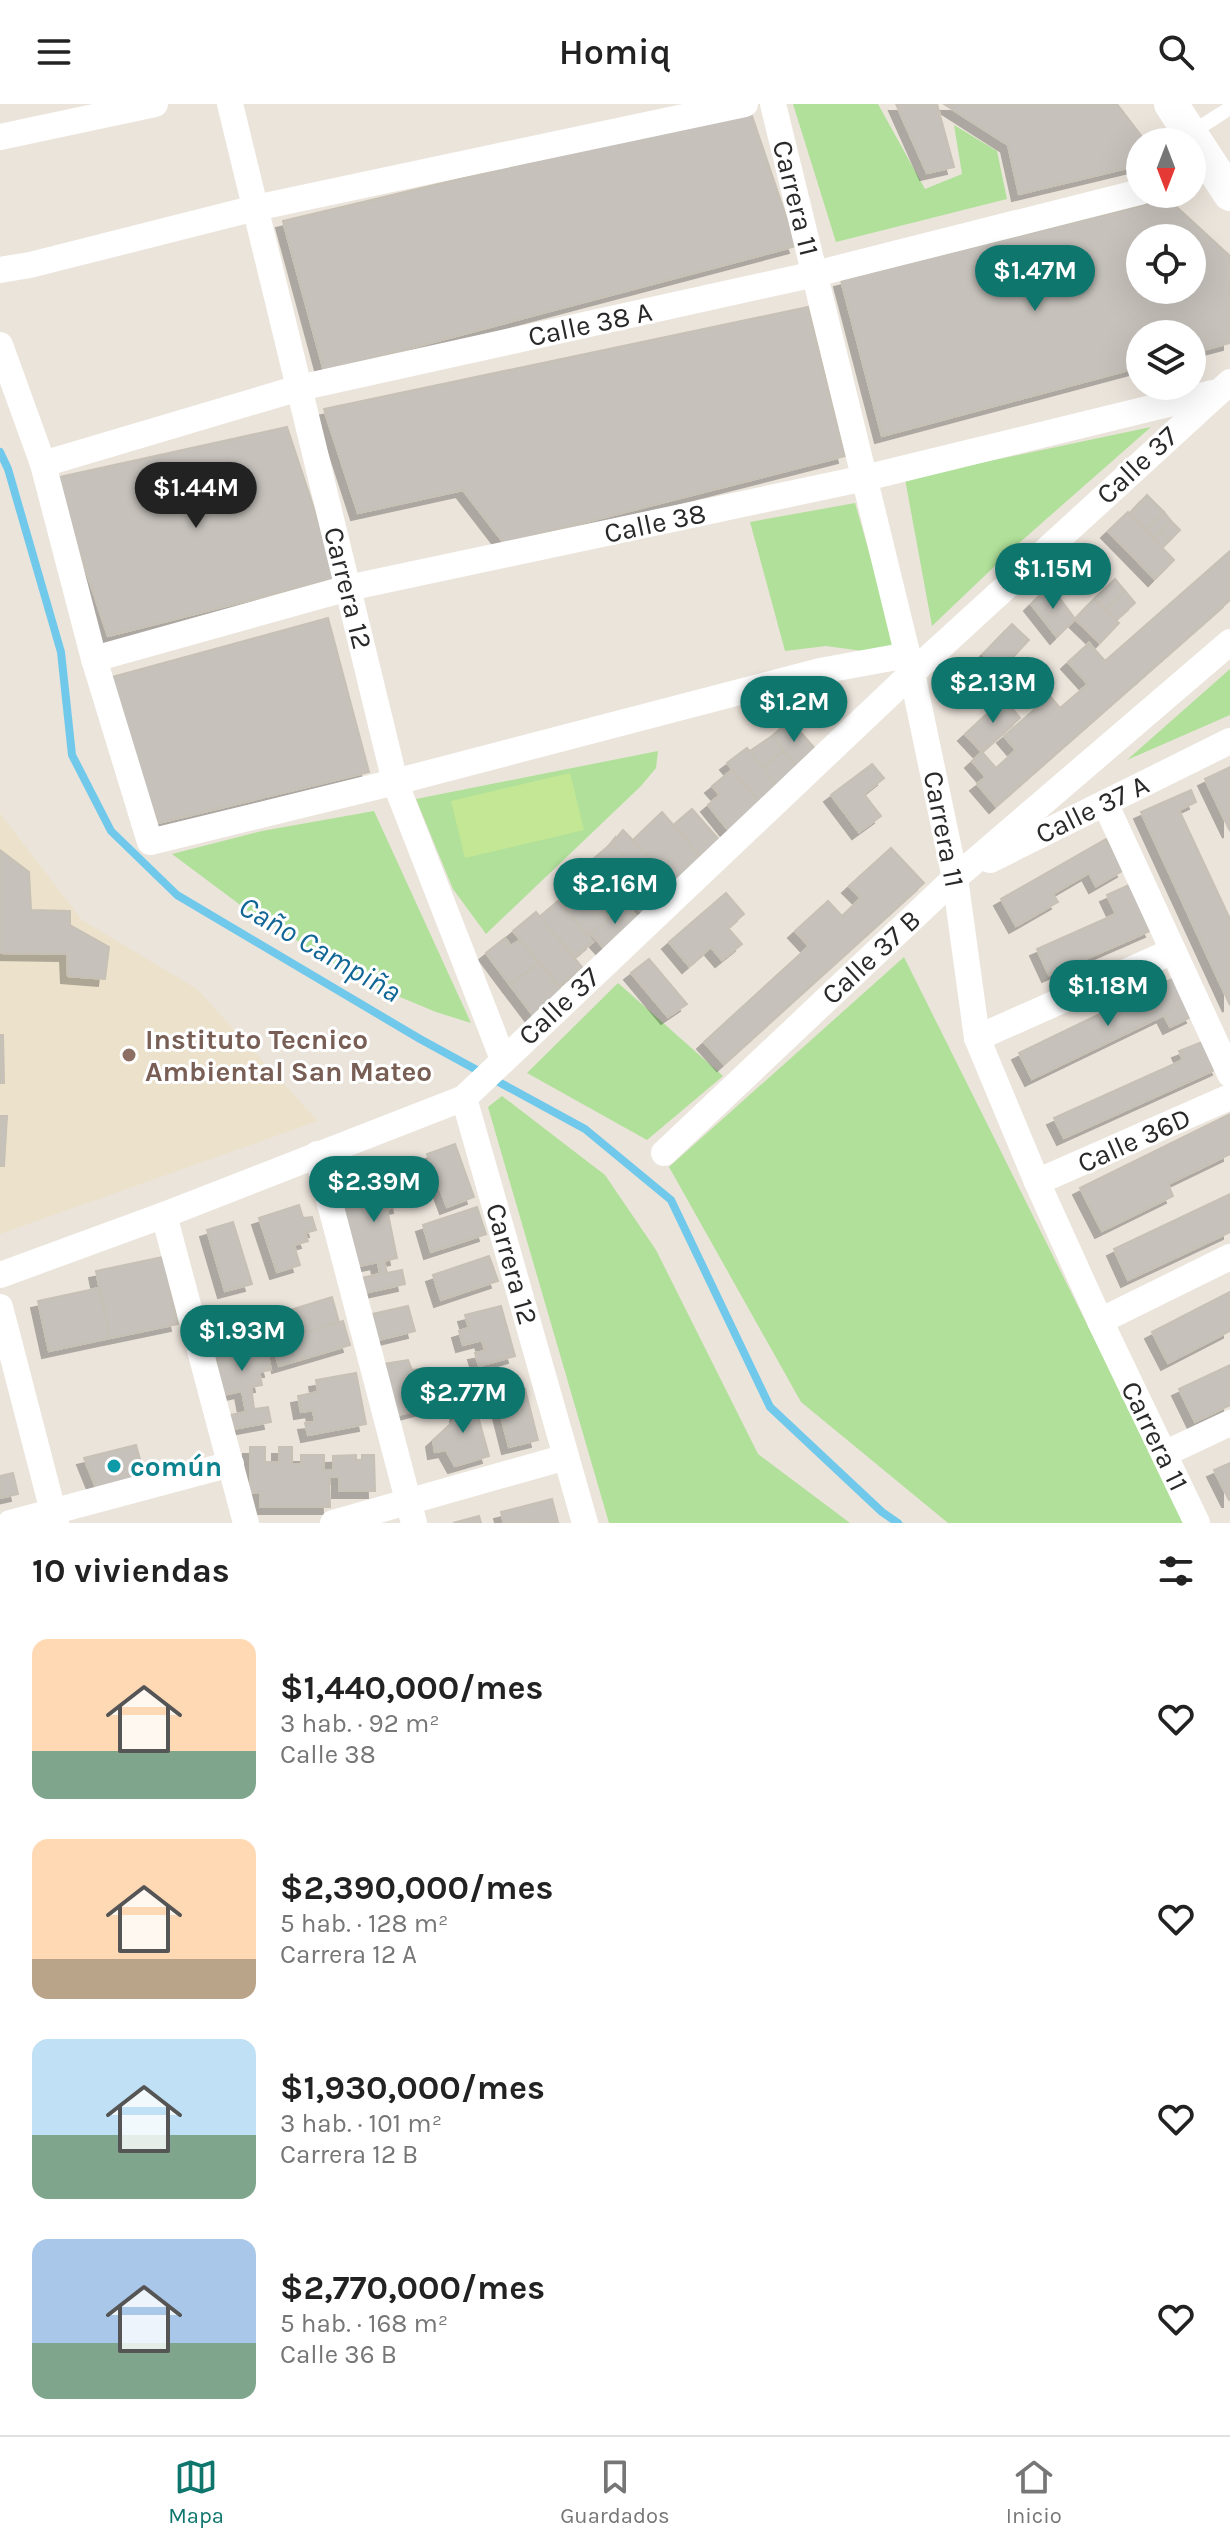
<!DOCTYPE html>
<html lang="es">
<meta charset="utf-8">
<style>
:root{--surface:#fff;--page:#f2f2f2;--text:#222;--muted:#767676;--line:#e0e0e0;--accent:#0f766e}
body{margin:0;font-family:Karla,sans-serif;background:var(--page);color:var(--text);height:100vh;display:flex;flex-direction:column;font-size:30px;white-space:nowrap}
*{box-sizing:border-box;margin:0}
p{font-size:26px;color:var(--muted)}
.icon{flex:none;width:44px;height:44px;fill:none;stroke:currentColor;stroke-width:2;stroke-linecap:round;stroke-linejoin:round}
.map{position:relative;height:1419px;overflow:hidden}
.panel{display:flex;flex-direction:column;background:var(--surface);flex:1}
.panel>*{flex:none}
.needle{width:52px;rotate:180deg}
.fabs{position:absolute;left:1126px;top:24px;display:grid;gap:16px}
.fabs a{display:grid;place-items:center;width:80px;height:80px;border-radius:50%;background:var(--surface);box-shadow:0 8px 32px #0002;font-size:40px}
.price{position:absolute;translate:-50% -68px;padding:0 18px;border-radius:28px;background:var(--accent);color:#fff;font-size:26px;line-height:52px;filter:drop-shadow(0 2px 4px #0008)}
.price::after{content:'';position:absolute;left:50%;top:48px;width:24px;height:18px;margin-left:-12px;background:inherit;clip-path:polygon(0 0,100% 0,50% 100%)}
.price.on{background:#222;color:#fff}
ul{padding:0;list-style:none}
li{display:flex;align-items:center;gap:24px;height:200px;padding:0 32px}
li span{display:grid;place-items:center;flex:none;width:224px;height:160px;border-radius:16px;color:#555}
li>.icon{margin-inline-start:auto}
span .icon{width:96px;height:96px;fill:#fffc;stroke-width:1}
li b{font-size:34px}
h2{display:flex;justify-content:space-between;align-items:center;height:96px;padding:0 32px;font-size:34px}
header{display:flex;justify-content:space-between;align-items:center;height:104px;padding:0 32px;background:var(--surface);font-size:36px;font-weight:600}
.tabs{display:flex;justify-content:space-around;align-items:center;height:112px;border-top:2px solid var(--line);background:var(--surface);font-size:22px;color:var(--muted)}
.tabs a{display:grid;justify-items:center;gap:4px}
.tabs .on{color:var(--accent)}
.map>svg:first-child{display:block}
</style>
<header><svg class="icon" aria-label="menu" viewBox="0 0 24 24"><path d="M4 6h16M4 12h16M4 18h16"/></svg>Homiq<svg class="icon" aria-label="search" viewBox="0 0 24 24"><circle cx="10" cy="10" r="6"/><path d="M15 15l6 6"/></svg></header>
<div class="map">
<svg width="1230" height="1419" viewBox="0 0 1230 1419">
<defs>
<filter id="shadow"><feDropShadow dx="-7" dy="7" stdDeviation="0" flood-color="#0004"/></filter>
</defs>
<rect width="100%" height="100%" fill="#ebe4db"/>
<polygon fill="#ece2cb" points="0,709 82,816 197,885 318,1017 0,1130"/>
<g fill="#b0e099">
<polygon points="793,0 878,0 925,85 962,70 954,21 997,47 1007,95 836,138"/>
<polygon points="1151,323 1018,440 932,522 905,375"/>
<polygon points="855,399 899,552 826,542 785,547 750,418"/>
<polygon points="1230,565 1230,611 1127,656"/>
<polygon points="658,647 656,664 641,682 486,830 453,785 416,695"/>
<polygon points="374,707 471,919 436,908 364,878 247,806 172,750 262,727"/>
<polygon points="904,853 1186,1419 948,1419 801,1298 669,1063"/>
<polygon points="618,879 723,972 647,1036 527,969"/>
<polygon points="502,992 605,1071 656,1146 758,1350 850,1419 609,1419 488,1003"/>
</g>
<polygon fill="#c3e794" points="570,669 584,726 465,754 451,697"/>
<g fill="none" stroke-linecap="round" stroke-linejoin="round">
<polyline stroke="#70c9eb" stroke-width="8" points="0,348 8,365 61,548 72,651 111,727 177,791 420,935 585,1025 671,1096 770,1303 882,1408 898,1419"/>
</g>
<g fill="#c6c1bb" stroke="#c6c0b5" stroke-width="2" fill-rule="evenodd" filter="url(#shadow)">
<polygon points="896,0 937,0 954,63 927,69"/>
<polygon points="944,0 1117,0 1146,38 1140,38 1140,61 1019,90 1008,41"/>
<polygon points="750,6 796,142 324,267 283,117"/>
<path d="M1168 95 1230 152V239L1192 249V230H1140V263L882 332 841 176ZM1140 134H1192V186H1140Z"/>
<polygon points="808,203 845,352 504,439 463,386 358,409 324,305"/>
<polygon points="287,323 337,474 108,532 55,374"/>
<polygon points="1147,391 1164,408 1145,426 1129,410"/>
<polygon points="1128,408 1174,456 1155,475 1108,427"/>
<polygon points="1164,408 1171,417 1153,434 1145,426"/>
<polygon points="1171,417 1180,426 1169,437 1160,427"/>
<polygon points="1160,427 1169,437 1162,444 1153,434"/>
<polygon points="1230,447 1230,496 996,702 977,680 986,673 972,657 982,648 996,664 1016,646 1004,632 1050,592 1060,604 1088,580 1068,558 1089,539 1105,557"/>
<polygon points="1115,475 1125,487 1105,506 1094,495"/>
<polygon points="1050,481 1075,515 1057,533 1031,500"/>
<polygon points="1125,487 1135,499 1116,516 1105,506"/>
<polygon points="1094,495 1119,519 1100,539 1075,515"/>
<polygon points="328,514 369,668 158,719 105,575"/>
<polygon points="1012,520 1029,536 1000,567 983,550"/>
<polygon points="1004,594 1020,614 982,648 965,630"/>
<polygon points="790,616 817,647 797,664 772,632"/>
<polygon points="772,632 784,647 763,664 750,647"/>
<polygon points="747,644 778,682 761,700 727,659"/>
<polygon points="784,647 799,666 778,682 763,664"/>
<polygon points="872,660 884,674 864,690 881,712 859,728 831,691"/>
<polygon points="1230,663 1230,727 1205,675"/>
<polygon points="732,666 761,700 729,727 708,701 720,691 712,682"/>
<polygon points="1191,686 1196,698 1179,706 1230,815 1230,901 1141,708"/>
<polygon points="692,705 721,738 702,754 673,721"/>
<polygon points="662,708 707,760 675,780 633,736"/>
<polygon points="623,726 675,780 660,792 612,739"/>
<polygon points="1106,735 1124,766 1096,782 1089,769 1053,790 1058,798 1016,822 1001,795"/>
<polygon points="612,739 665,797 647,814 593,755"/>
<polygon points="891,744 924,779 724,960 704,938 809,842 795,827 828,797 842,812 861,794 849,782"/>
<polygon points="0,746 29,768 31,806 70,807 70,821 109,843 105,875 68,872 67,850 0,849"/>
<polygon points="601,764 627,792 607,809 583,784"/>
<polygon points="580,780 610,814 589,832 559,800"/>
<polygon points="1131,780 1152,826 1049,871 1037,845 1116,810 1107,791"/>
<polygon points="726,789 744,810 728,824 742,840 722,856 711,843 689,862 669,838"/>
<polygon points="558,797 593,838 575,853 539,813"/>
<polygon points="626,800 638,814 604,844 591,830"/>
<polygon points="536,808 582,863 559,882 513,827"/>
<polygon points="505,834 511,842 520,836 539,859 510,881 486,849"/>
<polygon points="649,855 687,900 668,913 631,869"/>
<polygon points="539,859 564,889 535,914 510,881"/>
<polygon points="1174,874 1193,912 1170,923 1164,911 1032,975 1019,949"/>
<polygon points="0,931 3,931 4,979 0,979"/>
<polygon points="1207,936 1219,964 1064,1034 1054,1014 1183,956 1179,947"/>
<polygon points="1230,1010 1230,1050 1168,1080 1173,1092 1102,1127 1080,1084"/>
<polygon points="0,1012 7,1012 4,1062 0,1062"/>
<polygon points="455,1040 474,1093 447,1103 427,1050"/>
<polygon points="402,1059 407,1086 397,1088 400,1102 387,1105 397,1154 384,1157 387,1169 402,1166 405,1180 364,1189 361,1174 380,1170 378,1158 354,1163 338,1086 374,1078 371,1065"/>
<polygon points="1230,1090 1230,1128 1128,1176 1114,1145"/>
<polygon points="299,1101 303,1114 312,1113 316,1126 305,1129 308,1137 294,1141 300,1161 277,1168 259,1114"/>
<polygon points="477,1103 486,1130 431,1148 423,1121"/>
<polygon points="233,1118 252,1180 225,1187 207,1126"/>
<polygon points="489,1152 498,1177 441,1196 433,1171"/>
<polygon points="163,1153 178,1220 110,1234 96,1167"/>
<polygon points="99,1184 110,1234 49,1247 38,1197"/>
<polygon points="1230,1188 1230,1227 1168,1259 1152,1228"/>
<polygon points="332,1193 339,1218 292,1232 284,1208"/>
<polygon points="408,1202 415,1227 378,1236 372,1210"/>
<polygon points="501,1202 515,1252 479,1262 475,1249 485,1247 482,1236 463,1241 459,1227 469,1224 465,1211"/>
<polygon points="343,1217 350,1241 279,1262 272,1239"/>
<polygon points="247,1220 249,1231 240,1233 241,1241 265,1237 271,1266 259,1268 262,1281 251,1283 254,1305 268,1303 271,1318 233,1325 230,1311 246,1308 242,1287 223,1291 216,1251 233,1247 231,1237 213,1241 211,1227"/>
<polygon points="408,1256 412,1266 425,1264 432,1289 421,1289 425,1304 398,1311 383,1260"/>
<polygon points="1230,1261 1230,1301 1195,1318 1179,1285"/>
<polygon points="356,1269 366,1320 308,1331 305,1319 315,1318 313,1306 301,1308 298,1292 318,1288 316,1276"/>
<polygon points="525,1285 538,1336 509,1343 496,1292"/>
<polygon points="471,1287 489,1352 455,1362 446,1346 435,1348 433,1336 457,1314 459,1291"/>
<polygon points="136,1341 144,1370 97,1386 84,1354"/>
<polygon points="250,1343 265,1343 265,1358 279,1358 279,1343 292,1343 292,1360 301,1360 301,1351 324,1351 324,1366 333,1366 333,1352 356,1351 356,1356 362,1356 362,1351 374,1351 375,1387 339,1387 339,1373 329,1373 330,1403 260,1403 260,1389 250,1389"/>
<polygon points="1230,1359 1230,1396 1229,1396 1214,1366"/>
<polygon points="13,1369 18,1390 0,1394 0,1372"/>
<polygon points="552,1395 558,1418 504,1419 501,1408"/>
<polygon points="479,1412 481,1419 453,1419"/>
</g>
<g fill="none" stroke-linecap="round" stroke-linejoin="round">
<polyline stroke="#fff" stroke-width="14" points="1191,29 1230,4"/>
<g stroke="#fff" stroke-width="26">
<polyline points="230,0 395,678 503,955"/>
<polyline points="773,0 912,569 955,774 977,934 1037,1078 1100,1217 1197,1419"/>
<polyline points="0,33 155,0"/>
<polyline points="0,166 30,161 255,104 745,0"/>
<polyline points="0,241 43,360 94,555 150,738 395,678 820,567 908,551"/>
<polyline points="43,360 299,284 815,170 1140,88"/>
<polyline points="94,555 348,484 865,374 1213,289"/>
<polyline points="1105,699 1230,970"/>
<polyline points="990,756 1230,637"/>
<polyline points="977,934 1173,847"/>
<polyline points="464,994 585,1419"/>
<polyline points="664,1049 955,774 1230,538"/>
<polyline points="317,1050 414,1419"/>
<polyline points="1037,1078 1230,993"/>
<polyline points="164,1111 246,1419"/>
<polyline points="0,1171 164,1111 464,994 912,569 1230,278"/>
<polyline points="0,1203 56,1419"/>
<polyline points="1100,1217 1230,1153"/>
<polyline points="1164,1350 1230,1319"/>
<polyline points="10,1419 231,1360"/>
<polyline points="333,1419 566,1353"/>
</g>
<polyline stroke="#fff" stroke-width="34" points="1171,0 1230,90"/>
</g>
<circle fill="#8d6e63" stroke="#fff" stroke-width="3" cx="129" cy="951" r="8"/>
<circle fill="#0f9aa8" stroke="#fff" stroke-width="3" cx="114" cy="1362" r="8"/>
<g text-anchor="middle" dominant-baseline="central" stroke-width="6" stroke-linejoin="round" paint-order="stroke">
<g font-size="28" fill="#292929" stroke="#fff">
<text transform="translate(796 94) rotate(76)">Carrera 11</text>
<text transform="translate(590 220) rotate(-12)">Calle 38 A</text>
<text transform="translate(1137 361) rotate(-43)">Calle 37</text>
<text transform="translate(655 419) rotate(-12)">Calle 38</text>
<text transform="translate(348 484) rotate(76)">Carrera 12</text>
<text transform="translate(1092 705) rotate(-26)">Calle 37 A</text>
<text transform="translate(944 725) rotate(79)">Carrera 11</text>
<text transform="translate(871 853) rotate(-43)">Calle 37 B</text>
<text transform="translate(559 902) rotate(-43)">Calle 37</text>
<text transform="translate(1134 1036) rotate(-24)">Calle 36D</text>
<text transform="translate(512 1160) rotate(74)">Carrera 12</text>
<text transform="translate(1155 1332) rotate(64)">Carrera 11</text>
</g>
<g font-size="28" font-weight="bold" fill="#785e54" stroke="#fff" text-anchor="start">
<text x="145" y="935">Instituto Tecnico<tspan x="145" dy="32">Ambiental San Mateo</tspan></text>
</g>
<g font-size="28" font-weight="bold" fill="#0d838f" stroke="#fff" text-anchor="start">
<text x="130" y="1362">común</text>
</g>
<g font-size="30" font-style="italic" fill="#116695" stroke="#fff">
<text transform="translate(320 845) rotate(30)">Caño Campiña</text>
</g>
</g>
</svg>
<div class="fabs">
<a><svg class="needle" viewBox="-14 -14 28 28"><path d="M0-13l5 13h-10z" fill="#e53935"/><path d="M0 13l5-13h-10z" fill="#767676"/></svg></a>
<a><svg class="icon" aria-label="locate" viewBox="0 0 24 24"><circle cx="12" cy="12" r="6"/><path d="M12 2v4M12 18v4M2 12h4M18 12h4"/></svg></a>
<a><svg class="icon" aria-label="layers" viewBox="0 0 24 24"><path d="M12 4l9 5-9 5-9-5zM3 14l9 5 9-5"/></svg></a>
</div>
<b class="price" style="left:1035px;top:209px">$1.47M</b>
<b class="price on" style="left:196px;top:426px">$1.44M</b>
<b class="price" style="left:1053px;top:507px">$1.15M</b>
<b class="price" style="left:993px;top:621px">$2.13M</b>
<b class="price" style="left:794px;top:640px">$1.2M</b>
<b class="price" style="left:615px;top:822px">$2.16M</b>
<b class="price" style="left:1108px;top:924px">$1.18M</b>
<b class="price" style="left:374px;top:1120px">$2.39M</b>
<b class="price" style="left:242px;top:1269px">$1.93M</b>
<b class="price" style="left:463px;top:1331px">$2.77M</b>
</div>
<section class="panel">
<h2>10 viviendas<svg class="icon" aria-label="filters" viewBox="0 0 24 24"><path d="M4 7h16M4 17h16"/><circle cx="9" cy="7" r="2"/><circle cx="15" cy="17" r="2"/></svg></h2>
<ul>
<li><span style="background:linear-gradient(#ffd9b3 70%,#7fa58c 0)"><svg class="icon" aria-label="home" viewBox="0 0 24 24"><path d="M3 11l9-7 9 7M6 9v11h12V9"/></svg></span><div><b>$1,440,000/mes</b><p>3 hab. · 92 m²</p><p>Calle 38</p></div><svg class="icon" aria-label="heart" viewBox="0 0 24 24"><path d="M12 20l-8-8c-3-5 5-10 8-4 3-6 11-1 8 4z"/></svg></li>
<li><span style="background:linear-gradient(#ffd9b3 75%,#b9a48a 0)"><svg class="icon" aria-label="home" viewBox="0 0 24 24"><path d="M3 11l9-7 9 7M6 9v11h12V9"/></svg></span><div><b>$2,390,000/mes</b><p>5 hab. · 128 m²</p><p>Carrera 12 A</p></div><svg class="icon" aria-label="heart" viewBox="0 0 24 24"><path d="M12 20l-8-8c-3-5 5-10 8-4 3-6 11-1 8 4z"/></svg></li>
<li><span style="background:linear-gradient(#bfe0f5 60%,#7fa58c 0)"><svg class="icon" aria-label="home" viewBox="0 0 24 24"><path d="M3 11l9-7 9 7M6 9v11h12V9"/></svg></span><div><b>$1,930,000/mes</b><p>3 hab. · 101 m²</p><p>Carrera 12 B</p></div><svg class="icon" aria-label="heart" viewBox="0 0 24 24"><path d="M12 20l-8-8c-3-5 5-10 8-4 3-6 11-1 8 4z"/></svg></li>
<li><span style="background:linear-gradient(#a9c7e8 65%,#7fa58c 0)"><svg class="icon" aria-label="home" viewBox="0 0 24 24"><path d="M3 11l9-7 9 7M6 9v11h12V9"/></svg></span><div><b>$2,770,000/mes</b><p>5 hab. · 168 m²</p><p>Calle 36 B</p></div><svg class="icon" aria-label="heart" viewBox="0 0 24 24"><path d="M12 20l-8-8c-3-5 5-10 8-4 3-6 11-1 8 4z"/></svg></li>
</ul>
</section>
<nav class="tabs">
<a class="on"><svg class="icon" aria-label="map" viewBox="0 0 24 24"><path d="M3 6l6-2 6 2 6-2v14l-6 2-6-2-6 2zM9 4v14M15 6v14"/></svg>Mapa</a>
<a><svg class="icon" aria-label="saved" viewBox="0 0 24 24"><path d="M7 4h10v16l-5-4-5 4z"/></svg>Guardados</a>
<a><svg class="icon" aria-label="home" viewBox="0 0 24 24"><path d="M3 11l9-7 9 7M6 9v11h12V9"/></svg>Inicio</a>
</nav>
